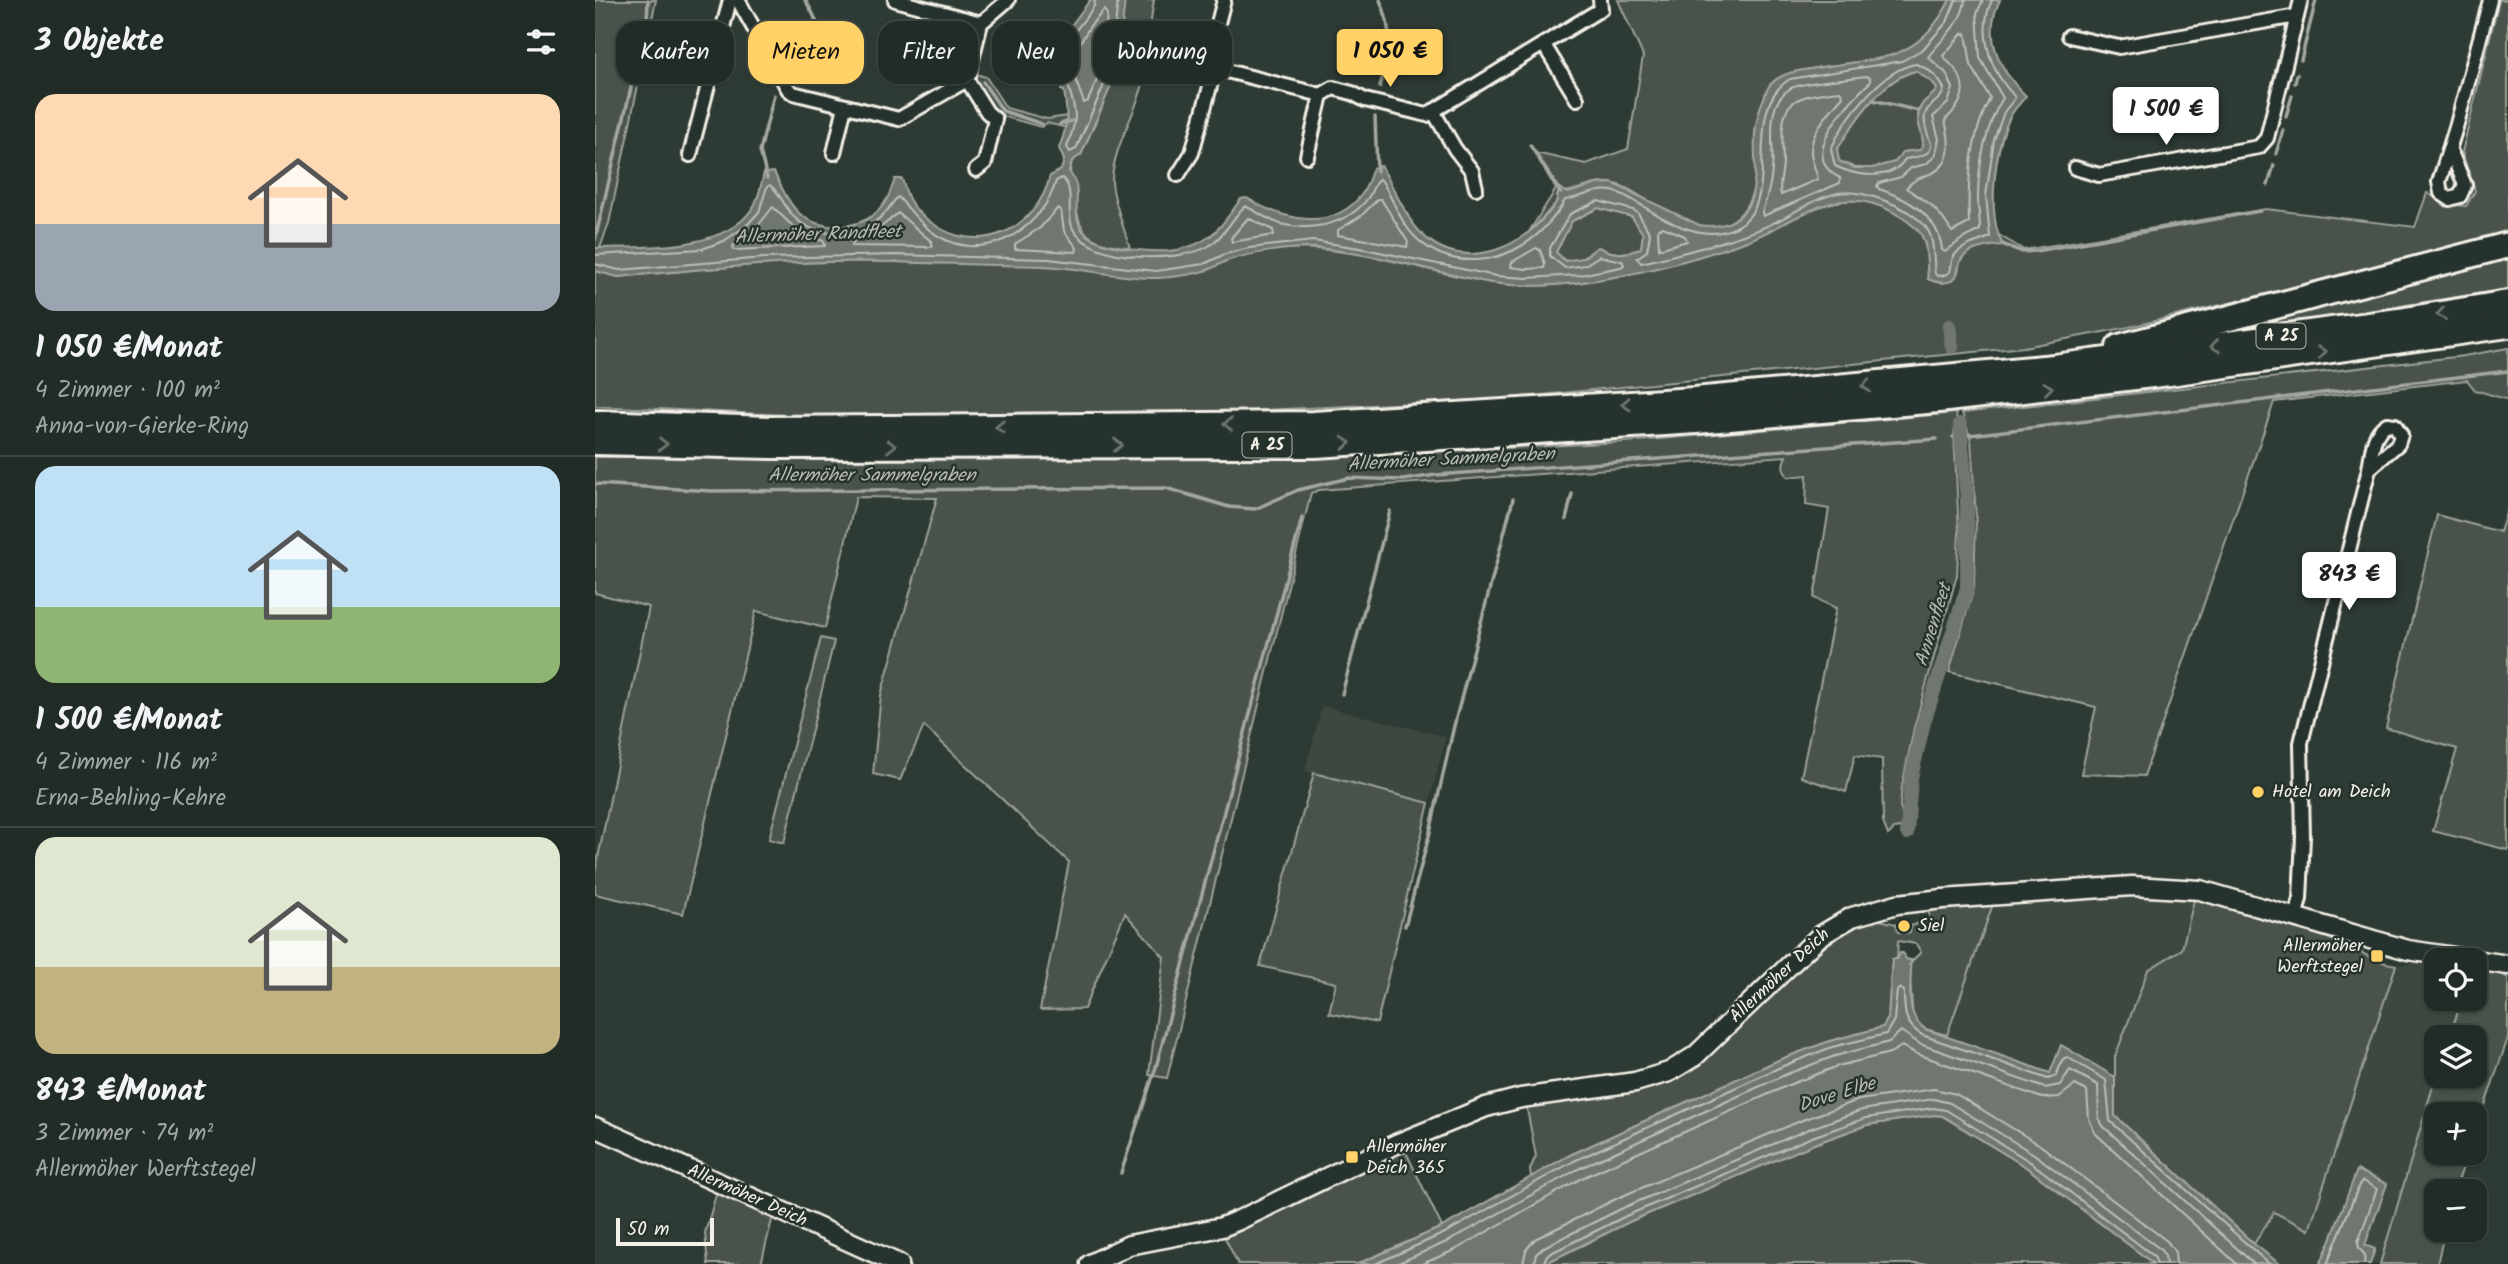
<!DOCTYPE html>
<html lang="de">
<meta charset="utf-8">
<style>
:root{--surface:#222c27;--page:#2a342f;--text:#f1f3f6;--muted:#a2a7a7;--line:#3f4844;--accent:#ffd166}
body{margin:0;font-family:Kalam,sans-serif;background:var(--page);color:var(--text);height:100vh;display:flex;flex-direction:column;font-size:26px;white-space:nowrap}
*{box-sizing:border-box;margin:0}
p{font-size:23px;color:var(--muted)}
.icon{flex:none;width:38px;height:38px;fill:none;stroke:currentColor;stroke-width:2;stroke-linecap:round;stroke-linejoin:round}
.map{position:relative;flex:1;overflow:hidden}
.side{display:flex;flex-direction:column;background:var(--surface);width:595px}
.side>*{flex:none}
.guide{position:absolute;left:21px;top:21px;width:665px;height:63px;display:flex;gap:14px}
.tools{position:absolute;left:1829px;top:948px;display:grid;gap:14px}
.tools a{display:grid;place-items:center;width:63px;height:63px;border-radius:14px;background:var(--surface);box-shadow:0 2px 5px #0004,0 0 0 2px var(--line);font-size:35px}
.scale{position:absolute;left:21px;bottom:18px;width:98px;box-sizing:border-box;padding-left:7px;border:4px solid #f4f1e8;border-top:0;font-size:19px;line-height:24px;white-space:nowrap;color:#f4f1e8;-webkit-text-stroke:5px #26332d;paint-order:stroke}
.price{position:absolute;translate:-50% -60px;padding:0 16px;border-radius:7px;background:#fff;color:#222;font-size:23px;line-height:46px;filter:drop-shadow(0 2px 4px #0008)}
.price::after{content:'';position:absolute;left:50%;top:42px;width:21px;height:16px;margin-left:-10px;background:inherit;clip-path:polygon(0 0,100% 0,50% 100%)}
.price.active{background:var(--accent);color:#111}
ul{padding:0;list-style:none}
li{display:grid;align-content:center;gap:14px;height:371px;padding:0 35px}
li+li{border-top:2px solid var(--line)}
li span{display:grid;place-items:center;height:217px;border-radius:21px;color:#555}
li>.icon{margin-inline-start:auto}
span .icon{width:126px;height:126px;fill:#fffc;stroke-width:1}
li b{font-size:30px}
h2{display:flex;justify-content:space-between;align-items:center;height:84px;padding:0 35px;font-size:30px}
.chip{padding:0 24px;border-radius:21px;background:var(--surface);box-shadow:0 2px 5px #0004,0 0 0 2px var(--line);font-size:24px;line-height:63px}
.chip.active{background:var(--accent);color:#111}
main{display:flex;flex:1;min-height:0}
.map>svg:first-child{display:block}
</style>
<main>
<section class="side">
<h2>3 Objekte<svg class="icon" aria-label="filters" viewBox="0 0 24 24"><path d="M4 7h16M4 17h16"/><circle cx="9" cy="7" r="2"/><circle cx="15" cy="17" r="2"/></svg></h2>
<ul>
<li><span style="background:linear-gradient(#ffd9b3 60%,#9aa5b1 0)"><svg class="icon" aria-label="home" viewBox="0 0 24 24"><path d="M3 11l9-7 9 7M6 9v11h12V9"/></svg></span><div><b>1 050 €/Monat</b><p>4 Zimmer · 100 m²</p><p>Anna-von-Gierke-Ring</p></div></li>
<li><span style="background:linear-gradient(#bfe0f5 65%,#8fb573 0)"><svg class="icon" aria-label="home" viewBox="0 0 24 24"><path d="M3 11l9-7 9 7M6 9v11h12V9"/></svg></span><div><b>1 500 €/Monat</b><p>4 Zimmer · 116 m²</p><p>Erna-Behling-Kehre</p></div></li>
<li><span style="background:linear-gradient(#dfe7d0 60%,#c2b280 0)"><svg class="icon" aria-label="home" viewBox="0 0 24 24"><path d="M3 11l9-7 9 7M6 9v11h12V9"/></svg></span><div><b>843 €/Monat</b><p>3 Zimmer · 74 m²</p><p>Allermöher Werftstegel</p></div></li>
</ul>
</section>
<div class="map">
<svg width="1913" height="1264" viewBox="0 0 1913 1264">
<rect width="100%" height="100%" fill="#2e3b34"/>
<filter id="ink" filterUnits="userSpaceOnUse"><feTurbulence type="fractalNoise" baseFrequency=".0143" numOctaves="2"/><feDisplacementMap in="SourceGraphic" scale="14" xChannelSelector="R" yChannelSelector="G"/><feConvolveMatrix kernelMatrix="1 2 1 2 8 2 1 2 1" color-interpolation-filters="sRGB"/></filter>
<g filter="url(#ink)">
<g fill="#3c4841">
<polygon points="727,706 851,737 834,803 710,771"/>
<polygon points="1537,893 1600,896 1587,949 1553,970 1520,1057 1520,1077 1466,1046 1455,1073 1352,1035 1398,904"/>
<polygon points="1829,962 1841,964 1841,999 1867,999 1854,1038 1841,1038 1841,1076 1785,1264 1775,1264 1780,1249 1770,1245 1763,1171 1725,1264 1685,1264 1659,1244 1679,1212 1713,1230 1801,965"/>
</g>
<g fill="#48524c" stroke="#9ea29a" stroke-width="2">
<polygon points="0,0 61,0 14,223 5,248 0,248"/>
<path d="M530 0H559C554 25 555 51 550 76 543 111 519 144 517 179 516 195 530 231 535 248 495 241 487 241 479 199 476 186 473 174 477 161L486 154 507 108Z"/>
<path d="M1023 0H1355C1320 70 1276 56 1210 70 1198 73 1185 74 1176 84 1173 87 1172 94 1170 98 1167 110 1161 122 1160 134 1159 145 1162 156 1162 166 1160 200 1144 234 1104 225 1091 219 1077 214 1064 208 1049 200 1034 186 1016 183 998 181 981 192 963 193L961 203 932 235 961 189 940 153 991 164 1033 149 1048 56Z"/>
<path d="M1904 0H1913V233L1822 258 1534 327 1429 347 907 399 646 411 211 416 0 406V271L24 277C115 268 209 259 301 262 351 264 403 262 453 266 481 268 508 273 536 272 555 272 596 274 613 270 619 268 625 263 631 261 657 252 693 246 721 249 781 253 838 273 898 283 926 287 959 286 988 282 1042 274 1098 260 1149 242 1202 223 1240 180 1298 212 1335 233 1330 239 1333 279 1342 283 1356 286 1362 274 1365 269 1363 263 1367 259 1376 247 1394 246 1408 245L1402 234 1429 250 1671 209 1820 227 1832 193 1851 204 1871 206 1880 191 1867 152Z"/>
<path d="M1321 71 1338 83 1342 89C1338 97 1331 98 1326 106 1318 121 1329 131 1328 146L1325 150 1308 152 1300 162 1277 168H1260L1244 161 1242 150C1258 123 1288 78 1321 71Z"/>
<polygon points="381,74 391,77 411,108 452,119 473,116 472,128 452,123 446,127 403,115 380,79"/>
<path d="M1003 208 1037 217 1048 234 1046 248C1030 255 1018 255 1003 247L988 258 970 261 961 252 977 221Z"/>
<polygon points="1913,256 1913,289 1582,341"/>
<polygon points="1913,348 1913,400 1880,390 1872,380 1679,402 1549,776 1486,774 1501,707 1354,672 1379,587 1381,517 1376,440 1367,413 1869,356"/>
<path d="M1361 413 1362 422 1359 433 1364 532 1362 575 1319 728 1307 786 1305 806 1311 827 1299 829 1293 835 1288 822 1287 759 1260 755 1251 792 1206 777 1241 608 1219 598 1234 509 1211 505 1212 475 1193 477C1187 469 1187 464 1191 456L724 490 716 493 572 1078 554 1075 569 957 530 913 489 1009 445 1010 474 862 329 726 305 780 278 774 286 695 342 498 261 497 230 628 161 611 88 914 0 894V873L54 607 0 593V457H733L1030 442Z"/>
<polygon points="1913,507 1913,850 1838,831 1862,749 1791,728 1842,515 1905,532"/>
<polygon points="226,638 239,641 189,843 174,839"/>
<polygon points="719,773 834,803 782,1023 734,1013 741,983 665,966"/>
<path d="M1600 896C1649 910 1698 925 1746 943 1767 950 1776 962 1801 965L1714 1230 1679 1212 1659 1244 1520 1116V1057L1553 970 1587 949Z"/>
<polygon points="1398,904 1352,1035 1330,1029 1318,1019 1314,964 1326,952 1321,944 1303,941 1302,959 1297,959 1293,1019 1288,1027 1235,1041 1186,1059 975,1155 936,1177 935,1169 941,1156 931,1104 1102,1062 1243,935 1273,917 1301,924 1303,932 1315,933 1316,926 1334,919 1334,911 1341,908"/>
<polygon points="1880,970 1904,973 1913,978 1913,1038 1880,1134 1880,1115 1841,1115 1841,1153 1873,1153 1859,1192 1841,1192 1841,1230 1850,1230 1842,1264 1785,1264 1841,1076 1880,1076 1880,1038 1854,1038 1867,999 1880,999"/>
<polygon points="1339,1115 1347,1116 1431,1167 1559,1264 949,1264 1036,1221 1219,1144 1272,1125"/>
<polygon points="809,1148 847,1227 762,1264 643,1264 628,1234"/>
<polygon points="122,1191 178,1216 166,1264 113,1264 110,1233"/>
</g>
<g fill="#6f7770" stroke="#a4a8a0" stroke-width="2" fill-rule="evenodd">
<path d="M495 0H530L522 72 486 155 477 161 474 171C476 175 480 180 481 185 484 202 477 219 489 232 503 248 553 252 573 251 586 250 599 246 609 240 625 231 635 213 646 199L652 198C687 220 738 233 767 194 772 187 775 176 778 168L786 166C799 187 808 213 824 231 859 269 912 255 944 223 949 217 958 210 961 202 963 198 963 191 964 187L973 193 1002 184 1017 183 1104 225C1113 227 1122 226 1130 224 1169 212 1158 164 1160 134 1161 122 1164 109 1169 98 1171 93 1172 87 1176 84 1187 73 1200 71 1215 69 1279 57 1321 67 1355 0H1405C1387 36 1404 70 1431 96 1426 103 1418 110 1415 117 1400 148 1391 215 1408 245 1395 246 1377 247 1367 258 1363 263 1364 269 1362 274 1358 286 1342 283 1333 279 1330 240 1335 233 1298 212 1240 180 1202 223 1149 242 1098 260 1042 275 988 282 959 286 926 287 897 283 838 272 780 253 720 248 695 247 655 253 631 261 625 264 619 268 612 270 597 275 580 277 564 278 526 279 485 267 447 266 398 265 349 264 301 262 209 259 115 268 23 277L0 271V248C46 247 128 252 157 209 164 200 166 184 169 173L179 172C186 186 193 203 205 214 227 232 265 230 285 209 293 200 296 190 300 179H307C309 185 311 193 314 199 319 209 328 217 337 223 383 257 442 230 455 176L466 170 469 160 464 148C473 125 473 116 469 91L466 90C458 40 467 39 495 0ZM1321 71 1338 83 1342 89C1338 97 1330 98 1326 106 1318 121 1329 131 1328 146L1325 150 1308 152 1300 162 1277 168H1260L1244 161 1242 150C1258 123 1288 77 1321 71ZM1003 208 1037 217 1048 234 1046 248C1030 255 1018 255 1003 247L988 258 970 261 961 252 977 221Z"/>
<path d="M1305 953H1308L1311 959 1316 960V964L1314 965 1316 968C1316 990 1310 1015 1330 1029L1455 1073 1466 1045 1520 1077V1116L1659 1244 1685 1264H1559L1431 1167 1348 1116 1339 1115 1272 1125 1219 1144 1036 1221 949 1264H763L847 1227 975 1155 1186 1059 1235 1041 1288 1027 1293 1018 1297 959H1302Z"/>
<polygon points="1762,1170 1792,1184 1770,1245 1780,1249 1775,1264 1725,1264 1735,1242"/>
</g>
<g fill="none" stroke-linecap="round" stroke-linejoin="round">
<g stroke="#bfc0b8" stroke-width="2">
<path d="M500 0 499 6C490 21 474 34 470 52 465 74 479 94 480 116 480 127 475 137 472 147L475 152 481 149 515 71 523 0"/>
<path d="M1370 0C1368 23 1346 39 1333 57L1351 73 1358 88 1353 103 1338 117 1344 139 1340 156 1331 164 1316 168 1306 177 1284 183 1282 186 1284 189C1314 199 1344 216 1347 250L1350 252 1367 239 1385 230C1385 219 1383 208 1383 197 1383 166 1391 124 1408 98L1385 58 1382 13 1388 0"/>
<polygon points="509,10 512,14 507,68 493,101 489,103 481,81 478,55 495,26"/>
<path d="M1371 33 1376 65 1395 98C1375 137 1372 181 1374 223L1357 232 1347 217 1336 205 1311 188C1319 179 1324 178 1335 174 1359 164 1355 140 1350 120 1366 106 1375 88 1360 69 1356 64 1351 60 1348 56L1367 34Z"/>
<path d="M1321 64C1333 68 1344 77 1349 89 1346 103 1333 102 1330 115 1325 138 1357 153 1310 159 1296 182 1261 176 1240 166L1236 149C1249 119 1287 69 1321 64Z"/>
<path d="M1272 76 1275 78V82C1253 103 1200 156 1245 178V183L1168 216 1167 212C1172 198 1176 185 1177 170 1180 144 1168 104 1196 88 1208 82 1256 78 1272 76Z"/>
<path d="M1245 91 1248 96C1236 110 1216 131 1216 151 1216 161 1221 170 1223 179L1186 195C1183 185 1188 173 1188 162 1186 104 1186 97 1245 91Z"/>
<polygon points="786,199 813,242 812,247 743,235 743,230 766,216 783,199"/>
<path d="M178 207C196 224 202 235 229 241L230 246 139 250 138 246 158 232Z"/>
<polygon points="463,208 466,210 469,231 482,248 481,252 420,249 420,244 445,228"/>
<polygon points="303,213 337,242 337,247 257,246 258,241 285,228"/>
<polygon points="653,218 678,230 679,235 637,242 636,238"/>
<polygon points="1068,227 1090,236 1092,241 1064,249 1063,229"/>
<polygon points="941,248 945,250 950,264 949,268 931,269 916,267 917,262"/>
<path d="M0 255 107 249 129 241 151 226 164 212 172 187 175 185C186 193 190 210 201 219 226 240 268 237 290 213 295 208 298 201 303 197 319 213 327 229 351 240 397 261 449 225 461 181L467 178C481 189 470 213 478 229 497 263 584 263 614 246 630 236 637 218 650 206 663 212 675 222 690 225 719 231 755 223 773 198 778 191 778 184 784 179L787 181C798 199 805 222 820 237 857 273 913 264 947 230 956 221 965 211 970 200 985 198 1002 188 1017 191 1029 193 1040 202 1051 208 1072 221 1100 237 1126 232 1200 218 1139 112 1195 79L1307 61 1328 49 1352 22 1361 0"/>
<path d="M0 264 24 270 169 258 300 255 453 259 561 271 609 264 630 254 654 248 718 241 765 248 901 276 931 278 985 275 1026 267 1029 265 1027 261 1004 256 990 265 970 268 955 256V248L975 214 1003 201 1038 210 1043 213 1055 234 1052 251 1042 258 1046 263C1086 254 1127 243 1165 229 1192 219 1215 199 1243 193 1268 188 1322 209 1334 232 1340 244 1338 260 1340 274L1343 276C1362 274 1352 268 1359 256 1367 245 1384 242 1395 237L1391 196 1399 140 1409 112 1420 98C1418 93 1413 90 1410 85 1392 62 1384 27 1397 0"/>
<path d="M780 1264 850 1233 979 1161 1188 1066 1237 1047 1291 1034 1299 1020 1302 991 1305 988 1309 991C1309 1011 1309 1024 1327 1035L1453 1079 1461 1076 1468 1059 1472 1057 1511 1080 1515 1121 1674 1264"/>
<polyline points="801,1264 854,1241 983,1169 1192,1074 1240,1056 1294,1042 1306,1031 1325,1044 1450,1088 1465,1085 1475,1070 1503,1085 1504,1118 1508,1126 1659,1264"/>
<polyline points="827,1264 860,1250 987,1178 1196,1084 1243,1066 1295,1053 1307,1046 1322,1054 1447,1098 1464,1097 1480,1085 1492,1091 1494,1119 1500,1133 1642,1264"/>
<polyline points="928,1264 931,1250 940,1239 1025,1197 1210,1119 1264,1100 1339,1089 1361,1094 1445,1145 1572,1241 1580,1252 1581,1264"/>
<polyline points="939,1264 941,1254 949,1247 1030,1207 1214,1129 1267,1110 1339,1099 1355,1103 1439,1154 1565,1249 1570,1256 1571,1264"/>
<polyline points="948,1264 952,1255 1033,1215 1217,1137 1271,1118 1338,1108 1351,1110 1434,1161 1559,1256 1562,1264"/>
<polyline points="1732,1264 1765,1183 1768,1181 1782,1189 1763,1242 1764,1248 1770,1255 1769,1264"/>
</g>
<g stroke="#a4a8a0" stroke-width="3.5">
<polyline points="1706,60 1721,0"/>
<path d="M203 73C231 47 230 31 210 0"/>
<polyline points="388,82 408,111 447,124"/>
<polyline points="1700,83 1702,74"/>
<path d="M785 87C793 52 800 35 785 0"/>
<polyline points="1278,100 1324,111"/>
<polyline points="1691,116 1697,96"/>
<polyline points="780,117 782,171"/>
<polyline points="465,124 477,121"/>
<polyline points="935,145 966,193"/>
<polyline points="1681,154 1688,130"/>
<polyline points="172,178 165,151 179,95"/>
<polyline points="1673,185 1679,165"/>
<polyline points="0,240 52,20 53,0"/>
<polyline points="1407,244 1428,252 1441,251 1665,211"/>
<polyline points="1358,437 1913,371"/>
<polyline points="0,484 117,491 571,488 634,507 660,509 703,490 754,478 808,480 841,475 1342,439"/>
<polyline points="971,520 977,494"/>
<polyline points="747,694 795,511"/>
<polyline points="810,926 835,832 859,726 918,499"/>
<polyline points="526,1173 561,1067 707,518"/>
</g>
<g stroke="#6f7770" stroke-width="14">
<polyline points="1354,326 1357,347"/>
<polyline points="1312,833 1316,778 1329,722 1372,588 1372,500 1365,424"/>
</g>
<g stroke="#f4f1e8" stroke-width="18">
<g id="street">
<polyline points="143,0 193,89 198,93 304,119 372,80 386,23 413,0"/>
<polyline points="300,0 386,23"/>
<polyline points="629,0 615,54 620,68 726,95 738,88 757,93 770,100 832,115 1006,9 1005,0"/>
<polyline points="1474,36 1524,47 1702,16"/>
<polyline points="949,45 982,99"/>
<polyline points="372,80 392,112 400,119 390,163 381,170"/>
<polyline points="838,111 860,149 877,171 881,188"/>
<polyline points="1855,150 1870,185 1865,196 1855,199 1846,193 1844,182 1862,124 1895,0"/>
<polyline points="239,153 250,106"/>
<polyline points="95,155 135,0"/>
<polyline points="712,156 726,95"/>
<polyline points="1480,168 1504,175 1664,147 1672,138 1706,0"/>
<polyline points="583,175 597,153 620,68"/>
<path d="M1700 918 1705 899 1708 837 1706 743 1774 469 1803 444 1806 435 1800 425 1792 424C1777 433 1777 453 1774 469"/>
</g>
</g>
<g stroke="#f4f1e8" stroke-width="23">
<g id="secondary">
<polyline points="0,1127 304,1264"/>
<polyline points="495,1264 534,1245 627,1227 644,1220 801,1144 891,1107 926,1098 1040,1082 1074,1072 1100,1056 1225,936 1257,917 1302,904 1348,899 1537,886 1605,890 1813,950 1913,965"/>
</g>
</g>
<g stroke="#f4f1e8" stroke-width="30">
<g id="highway">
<polyline points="1524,347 1913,245"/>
<polyline points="0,423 175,429 719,424 1099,400 1459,367 1804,321 1913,303"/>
<polyline points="0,442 176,446 720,445 1101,421 1343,400 1574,373 1913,325"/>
</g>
</g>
<use href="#street" stroke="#26332d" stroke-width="12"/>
<use href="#secondary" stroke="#26332d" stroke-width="18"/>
<use href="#highway" stroke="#26332d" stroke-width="24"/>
</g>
<defs><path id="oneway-chevron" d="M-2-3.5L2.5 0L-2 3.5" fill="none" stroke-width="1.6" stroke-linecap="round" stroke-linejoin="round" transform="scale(1.75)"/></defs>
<g stroke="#6e766e">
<use href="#oneway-chevron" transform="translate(1846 314) rotate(171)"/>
<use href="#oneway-chevron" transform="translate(1620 346) rotate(172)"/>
<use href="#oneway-chevron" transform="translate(1727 352) rotate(-8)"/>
<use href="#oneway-chevron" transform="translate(1271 386) rotate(175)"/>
<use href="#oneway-chevron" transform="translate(1453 388) rotate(-7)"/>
<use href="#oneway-chevron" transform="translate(1031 404) rotate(176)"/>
<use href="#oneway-chevron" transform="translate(633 424) rotate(179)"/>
<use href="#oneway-chevron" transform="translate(405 427) rotate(179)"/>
<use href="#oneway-chevron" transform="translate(751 443) rotate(-4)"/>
<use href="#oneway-chevron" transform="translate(68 444) rotate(1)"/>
<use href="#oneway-chevron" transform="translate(523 445)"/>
<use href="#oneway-chevron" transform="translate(296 446)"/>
</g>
</g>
<g fill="#ffd166" stroke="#26332d" stroke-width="2.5">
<circle cx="1663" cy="792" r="7"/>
<circle cx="1309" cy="926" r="7"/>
<rect x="1775" y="949" width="14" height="14" rx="3.5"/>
<rect x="750" y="1150" width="14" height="14" rx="3.5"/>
</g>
<g text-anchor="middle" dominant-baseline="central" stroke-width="5" stroke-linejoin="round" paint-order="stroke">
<g fill="#26332d" stroke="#b6b8b0" stroke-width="2">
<rect x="1661.5" y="323.5" width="49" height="25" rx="5"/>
<rect x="647.5" y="432.5" width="49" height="25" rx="5"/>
</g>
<g font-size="16" font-weight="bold" fill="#f4f1e8">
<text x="1686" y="336">A 25</text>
<text x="672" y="445">A 25</text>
</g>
<g font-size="18" fill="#f4f1e8" stroke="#26332d" text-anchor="start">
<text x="1677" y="792">Hotel am Deich</text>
<text x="1323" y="926">Siel</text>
<text x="1768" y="946" text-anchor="end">Allermöher<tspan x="1768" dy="21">Werftstegel</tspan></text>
<text x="771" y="1147">Allermöher<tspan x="771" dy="21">Deich 365</tspan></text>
</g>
<g font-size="18" fill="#f4f1e8" stroke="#26332d">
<text transform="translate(1185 976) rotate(-43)">Allermöher Deich</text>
<text transform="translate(152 1196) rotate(24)">Allermöher Deich</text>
</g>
<g font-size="19" font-style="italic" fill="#b8bab2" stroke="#26332d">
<text transform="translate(223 235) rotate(-2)">Allermöher Randfleet</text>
<text transform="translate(856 460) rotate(-3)">Allermöher Sammelgraben</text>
<text x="277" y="476">Allermöher Sammelgraben</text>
<text transform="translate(1339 625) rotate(-73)">Annenfleet</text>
<text transform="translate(1242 1095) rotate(-17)">Dove Elbe</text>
</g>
</g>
</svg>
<div class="tools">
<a><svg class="icon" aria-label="locate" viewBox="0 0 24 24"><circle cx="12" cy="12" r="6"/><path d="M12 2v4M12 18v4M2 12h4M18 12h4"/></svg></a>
<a><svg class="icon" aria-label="layers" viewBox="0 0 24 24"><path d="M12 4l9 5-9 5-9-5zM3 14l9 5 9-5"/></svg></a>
<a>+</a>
<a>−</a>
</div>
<div class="scale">50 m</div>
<b class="price active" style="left:795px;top:89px">1 050 €</b>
<b class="price" style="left:1571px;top:147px">1 500 €</b>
<b class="price" style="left:1754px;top:612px">843 €</b>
<div class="guide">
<a class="chip">Kaufen</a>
<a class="chip active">Mieten</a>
<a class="chip">Filter</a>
<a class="chip">Neu</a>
<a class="chip">Wohnung</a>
</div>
</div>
</main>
